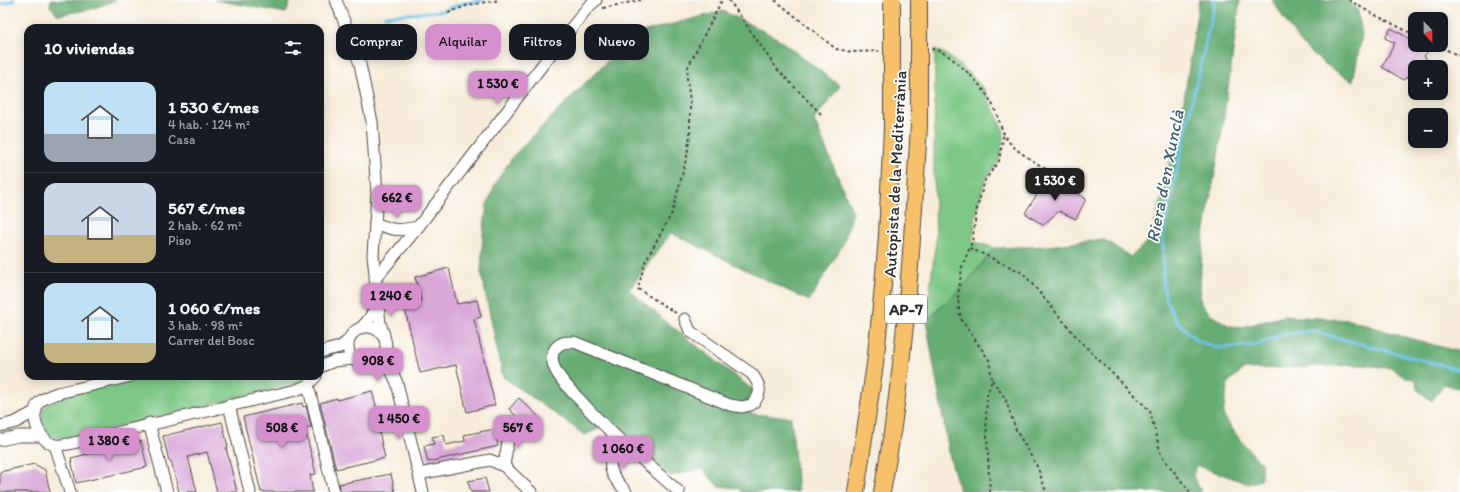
<!DOCTYPE html>
<html lang="es">
<meta charset="utf-8">
<style>
:root{--surface:#171b24;--page:#20242c;--text:#f1f3f6;--muted:#9ea1a6;--line:#363941;--accent:#d690ce}
body{margin:0;font-family:Itim,sans-serif;background:var(--page);color:var(--text);height:100vh;display:flex;flex-direction:column;font-size:15px;white-space:nowrap}
*{box-sizing:border-box;margin:0}
p{font-size:13px;color:var(--muted)}
.icon{flex:none;width:22px;height:22px;fill:none;stroke:currentColor;stroke-width:2;stroke-linecap:round;stroke-linejoin:round}
.map{position:relative;flex:1;overflow:hidden}
.drawer{position:absolute;left:24px;top:24px;width:300px;height:356px;display:flex;flex-direction:column;background:var(--surface);border-radius:12px;box-shadow:0 2px 10px #0003}
.drawer>*{flex:none}
.guide{position:absolute;left:336px;top:24px;width:380px;height:36px;display:flex;gap:8px}
.needle{width:26px;rotate:158deg}
.buttons{position:absolute;left:1408px;top:12px;display:grid;gap:8px}
.buttons a{display:grid;place-items:center;width:40px;height:40px;border-radius:8px;background:var(--surface);box-shadow:0 2px 10px #0003;font-size:20px}
.price{position:absolute;translate:-50% -34px;padding:0 9px;border-radius:8px;background:var(--accent);color:#111;font-size:13px;line-height:26px;filter:drop-shadow(0 1px 2px #0008)}
.price::after{content:'';position:absolute;left:50%;top:24px;width:12px;height:9px;margin-left:-6px;background:inherit;clip-path:polygon(0 0,100% 0,50% 100%)}
.price.on{background:#222;color:#fff}
ul{padding:0;list-style:none}
li{display:flex;align-items:center;gap:12px;height:100px;padding:0 20px}
li+li{border-top:1px solid var(--line)}
li span{display:grid;place-items:center;flex:none;width:112px;height:80px;border-radius:12px;color:#555}
li>.icon{margin-inline-start:auto}
span .icon{width:48px;height:48px;fill:#fffc;stroke-width:1}
li b{font-size:17px}
h2{display:flex;justify-content:space-between;align-items:center;height:48px;padding:0 20px;font-size:17px}
.pill{padding:0 14px;border-radius:12px;background:var(--surface);box-shadow:0 2px 10px #0003;font-size:14px;line-height:36px}
.pill.on{background:var(--accent);color:#111}
.map>svg:first-child{display:block}
</style>
<div class="map">
<svg width="1460" height="492" viewBox="0 0 1460 492">
<rect width="100%" height="100%" fill="#fff"/>
<filter id="ink" filterUnits="userSpaceOnUse"><feTurbulence type="fractalNoise" baseFrequency=".025" numOctaves="2"/><feDisplacementMap in="SourceGraphic" scale="8" xChannelSelector="R" yChannelSelector="G"/><feConvolveMatrix kernelMatrix="1 2 1 2 8 2 1 2 1" color-interpolation-filters="sRGB"/></filter>
<filter id="wash" filterUnits="userSpaceOnUse"><feTurbulence type="fractalNoise" baseFrequency=".012" numOctaves="4" result="noise"/><feDisplacementMap in="SourceGraphic" scale="16" xChannelSelector="R" yChannelSelector="G"/><feGaussianBlur stdDeviation="0.9" result="paint"/><feColorMatrix in="noise" values="0 0 0 0 0 0 0 0 0 0 0 0 0 0 0 0 0 1.4 0 .05"/><feComposite in="paint" operator="in"/></filter>
<g filter="url(#wash)">
<rect width="100%" height="100%" fill="#f6ecd9"/>
<g fill="#7ec886" stroke="#547a58">
<polygon points="935,49 944,53 967,71 984,89 1004,132 999,161 985,180 977,208 972,241 994,248 967,282 926,321 936,241 934,169"/>
<path d="M148 376H307L298 383 71 438C66 438 60 439 55 437 42 433 37 413 48 404 51 401 55 399 59 397Z"/>
</g>
<g fill="#66ac73" stroke="#486c4f">
<polygon points="51,0 116,0 92,9 58,15 50,6"/>
<polygon points="215,0 291,0 286,13"/>
<path d="M1199 0H1240C1233 52 1226 104 1218 156 1210 202 1197 258 1201 304L1213 316 1228 325 1239 328 1284 316 1350 320 1405 337 1460 352V389L1444 384 1432 401 1420 392 1415 380 1401 375 1392 368 1362 365 1244 369 1228 382 1223 415 1240 440 1261 463V480L1249 484 1196 465 1193 476 1201 492H960L950 458 926 321 967 282 994 248 1048 246 1103 239 1131 257 1151 238 1181 120Z"/>
<path d="M1272 0H1349L1358 11 1362 35 1353 81C1337 72 1322 63 1309 51 1295 38 1283 16 1272 0Z"/>
<polygon points="723,11 777,38 840,86 814,120 853,213 843,244 809,301 671,233 629,290 669,324 753,390 750,414 791,417 798,492 742,492 737,488 718,486 702,469 670,476 611,423 585,435 503,377 481,272 483,233 487,205 496,182 514,155 634,34"/>
</g>
<g fill="none" stroke-linecap="round" stroke-linejoin="round">
<g stroke="#6ec4ea" stroke-width="3">
<polyline points="1215,0 1163,232 1163,282 1166,300 1176,320 1196,340 1217,348 1257,345 1284,334 1312,331 1460,370"/>
<polyline points="0,5 14,0"/>
<polyline points="385,16 442,11 461,4 483,0"/>
</g>
</g>
<g id="blocks">
<g fill="#d9a8d8">
<polygon points="1391,28 1415,42 1415,45 1419,45 1429,50 1424,56 1429,62 1422,67 1415,67 1415,72 1404,80 1382,67 1395,43 1385,38"/>
<polygon points="1049,176 1086,199 1076,219 1059,211 1043,225 1025,213"/>
<polygon points="449,268 457,304 477,300 481,317 474,319 495,405 467,412 456,365 420,373 404,305 421,301 415,277"/>
<polygon points="372,391 379,417 376,418 385,458 336,469 320,403 337,398 337,400"/>
<polygon points="519,398 539,417 529,428 509,409"/>
<polygon points="302,403 303,407 306,406 311,427 305,429 316,474 310,475 313,492 261,492 243,417"/>
<polygon points="222,422 228,447 226,448 237,492 217,492 207,452 188,457 197,492 179,492 171,461 169,461 163,436"/>
<polygon points="495,429 498,446 428,462 424,446 434,444 432,437 444,435 446,445 465,441 464,435"/>
<polygon points="141,441 147,467 76,483 71,458"/>
<polygon points="34,464 45,470 50,492 0,492 0,472"/>
<polygon points="391,474 395,492 341,492 339,484"/>
<polygon points="485,478 489,492 471,492 468,481"/>
</g>
</g>
</g>
<g filter="url(#ink)">
<use href="#blocks" fill-opacity="0" stroke="#494845" stroke-width="1"/>
<g fill="none" stroke-linecap="round" stroke-linejoin="round">
<g stroke="#494845" stroke-width="13">
<g id="minor">
<polyline points="336,0 360,64 372,122 377,193 373,255 380,323 384,335"/>
<path d="M375 223C394 231 398 231 418 227"/>
<polyline points="375,279 418,227 547,59 588,7 596,0"/>
<circle cx="367" cy="346" r="19"/>
<polyline points="362,327 369,319 378,303"/>
<polyline points="320,352 340,347 349,340"/>
<polyline points="386,353 388,363 397,383 423,492"/>
<polyline points="320,367 334,361 353,359"/>
<path d="M131 376C114 380 97 384 80 388 67 391 54 392 42 400 27 409 37 440 54 445 58 446 64 444 69 444L296 390 308 385 316 376"/>
<polyline points="308,385 334,492"/>
<polyline points="229,405 250,492"/>
<polyline points="149,423 167,492"/>
<polyline points="0,426 16,422 36,411"/>
<polyline points="0,440 19,436 41,436"/>
<polyline points="55,445 70,492"/>
<polyline points="504,466 510,428"/>
<polyline points="419,474 490,460 504,466 531,492"/>
<path d="M626 492C615 478 607 473 612 454L622 450 630 448"/>
<path d="M679 492C646 462 610 434 580 400 571 391 561 381 555 369 552 363 551 355 555 349 560 342 566 342 574 342L730 405 742 407 751 405C763 394 761 386 752 374L690 331 685 319"/>
</g>
</g>
<g stroke="#494845" stroke-width="18">
<g id="highway">
<polyline points="856,492 875,364 883,286 887,235 892,126"/>
<path d="M882 492C905 371 912 248 919 125"/>
</g>
</g>
<g stroke="#494845" stroke-width="2" stroke-dasharray="3 3" stroke-linecap="butt">
<polyline points="729,0 777,69 821,114"/>
<polyline points="775,0 836,49 852,52 879,51"/>
<polyline points="1349,0 1371,13 1415,35"/>
<polyline points="603,8 641,0"/>
<polyline points="448,13 468,5 500,0"/>
<polyline points="1436,45 1460,56"/>
<path d="M931 49C940 49 948 56 955 61 972 76 986 89 995 110 999 119 1002 133 1008 141 1020 155 1042 166 1058 176"/>
<polyline points="970,248 1023,273 1080,341 1150,411 1161,455 1190,492"/>
<polyline points="676,313 638,289 645,262 672,213 687,156 690,134 690,101 687,78 688,67 722,0"/>
<polyline points="992,380 1005,398 1016,430 1038,468 1046,492"/>
<polyline points="990,492 986,420 987,395 992,380 989,360 961,319 959,309 958,296 962,267 972,242 977,208 985,180 999,161 1004,132"/>
</g>
<use href="#minor" stroke="#fff" stroke-width="11"/>
<use href="#highway" stroke="#f7c06b" stroke-width="16"/>
<g stroke="#494845" stroke-width="18" stroke-linecap="butt">
<g id="highway-bridge">
<polyline points="919,125 919,0"/>
<polyline points="892,126 892,0"/>
</g>
</g>
<use href="#highway-bridge" stroke="#f7c06b" stroke-width="16"/>
</g>
</g>
<g text-anchor="middle" dominant-baseline="central" stroke-width="3.5" stroke-linejoin="round" paint-order="stroke">
<rect fill="#fff" stroke="#6b6b6b" stroke-width="1" x="885" y="295" width="42" height="28" rx="3"/>
<g font-size="16" font-weight="bold" fill="#2b2b2b">
<text x="906" y="309">AP-7</text>
</g>
<g font-size="17" fill="#2b2b2b" stroke="#fff">
<text transform="translate(895 174) rotate(-87)">Autopista de la Mediterrània</text>
</g>
<g font-size="18" font-style="italic" fill="#42616e" stroke="#fff">
<text transform="translate(1165 176) rotate(-79)">Riera d'en Xunclà</text>
</g>
</g>
</svg>
<div class="buttons">
<a><svg class="needle" viewBox="-14 -14 28 28"><path d="M0-13l5 13h-10z" fill="#e53935"/><path d="M0 13l5-13h-10z" fill="#9ea1a6"/></svg></a>
<a>+</a>
<a>−</a>
</div>
<b class="price" style="left:498px;top:105px">1 530 €</b>
<b class="price on" style="left:1055px;top:202px">1 530 €</b>
<b class="price" style="left:397px;top:219px">662 €</b>
<b class="price" style="left:391px;top:317px">1 240 €</b>
<b class="price" style="left:378px;top:382px">908 €</b>
<b class="price" style="left:399px;top:440px">1 450 €</b>
<b class="price" style="left:282px;top:449px">508 €</b>
<b class="price" style="left:518px;top:449px">567 €</b>
<b class="price" style="left:109px;top:462px">1 380 €</b>
<b class="price" style="left:623px;top:470px">1 060 €</b>
<div class="guide">
<a class="pill">Comprar</a>
<a class="pill on">Alquilar</a>
<a class="pill">Filtros</a>
<a class="pill">Nuevo</a>
</div>
<section class="drawer">
<h2>10 viviendas<svg class="icon" aria-label="filters" viewBox="0 0 24 24"><path d="M4 7h16M4 17h16"/><circle cx="9" cy="7" r="2"/><circle cx="15" cy="17" r="2"/></svg></h2>
<ul>
<li><span style="background:linear-gradient(#bfe0f5 65%,#9aa5b1 0)"><svg class="icon" aria-label="home" viewBox="0 0 24 24"><path d="M3 11l9-7 9 7M6 9v11h12V9"/></svg></span><div><b>1 530 €/mes</b><p>4 hab. · 124 m²</p><p>Casa</p></div></li>
<li><span style="background:linear-gradient(#c9d6e8 65%,#c2b280 0)"><svg class="icon" aria-label="home" viewBox="0 0 24 24"><path d="M3 11l9-7 9 7M6 9v11h12V9"/></svg></span><div><b>567 €/mes</b><p>2 hab. · 62 m²</p><p>Piso</p></div></li>
<li><span style="background:linear-gradient(#bfe0f5 75%,#c2b280 0)"><svg class="icon" aria-label="home" viewBox="0 0 24 24"><path d="M3 11l9-7 9 7M6 9v11h12V9"/></svg></span><div><b>1 060 €/mes</b><p>3 hab. · 98 m²</p><p>Carrer del Bosc</p></div></li>
</ul>
</section>
</div>
